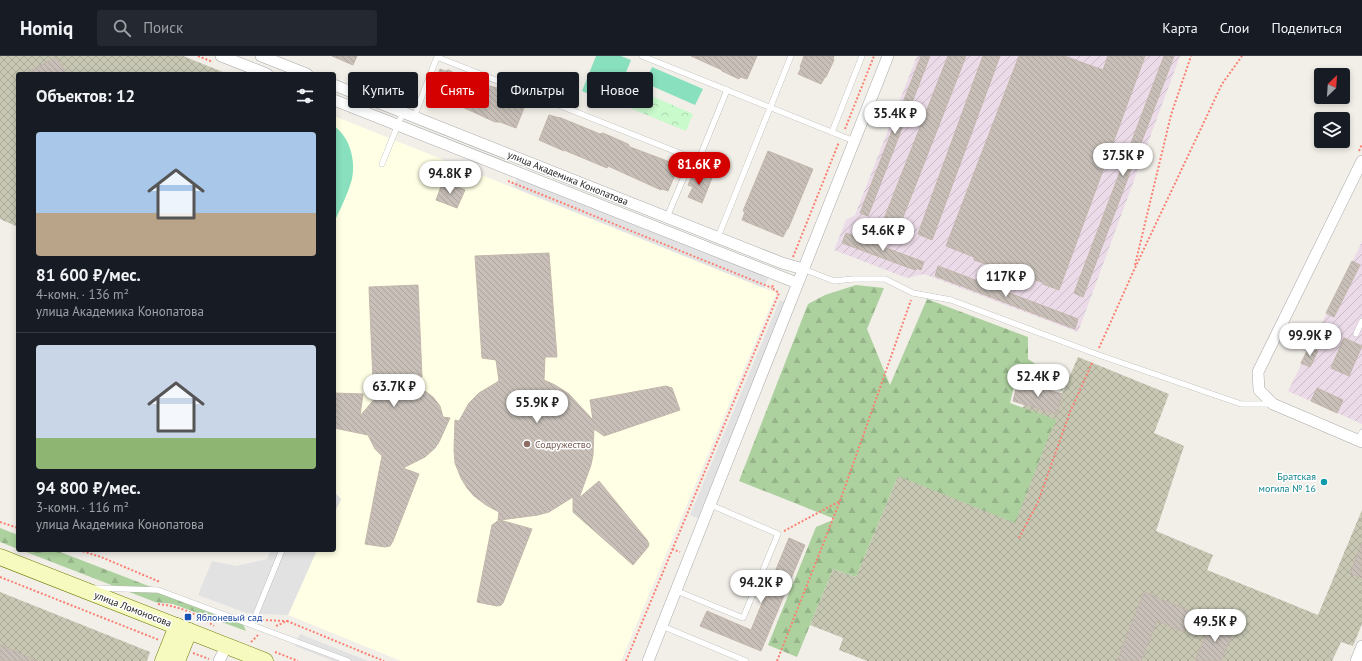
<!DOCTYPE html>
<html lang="ru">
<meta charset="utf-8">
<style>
:root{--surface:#171b24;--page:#242831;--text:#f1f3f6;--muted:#9ea1a6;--line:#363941;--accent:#d40000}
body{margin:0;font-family:"PT Sans",sans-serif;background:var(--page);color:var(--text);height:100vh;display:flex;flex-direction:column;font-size:15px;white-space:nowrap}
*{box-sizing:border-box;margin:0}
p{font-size:13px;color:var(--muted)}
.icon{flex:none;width:22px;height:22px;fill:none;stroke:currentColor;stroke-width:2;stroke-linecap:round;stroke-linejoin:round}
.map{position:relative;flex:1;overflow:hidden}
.panel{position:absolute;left:16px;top:16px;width:320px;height:480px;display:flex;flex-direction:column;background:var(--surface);border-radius:4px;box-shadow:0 2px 6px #0003}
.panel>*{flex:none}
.top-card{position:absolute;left:348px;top:16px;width:380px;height:36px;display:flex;gap:8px}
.needle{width:26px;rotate:25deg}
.fabs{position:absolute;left:1314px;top:12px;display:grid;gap:8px}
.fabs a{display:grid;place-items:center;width:36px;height:36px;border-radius:4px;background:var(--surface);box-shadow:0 2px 6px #0003;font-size:20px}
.price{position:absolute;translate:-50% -34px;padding:0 9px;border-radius:14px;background:#fff;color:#222;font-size:13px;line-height:26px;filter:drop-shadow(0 1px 2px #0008)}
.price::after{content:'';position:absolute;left:50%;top:24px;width:12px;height:9px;margin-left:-6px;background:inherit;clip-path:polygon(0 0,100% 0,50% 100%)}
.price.on{background:var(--accent);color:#fff}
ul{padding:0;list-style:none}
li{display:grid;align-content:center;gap:8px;height:212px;padding:0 20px}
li+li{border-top:1px solid var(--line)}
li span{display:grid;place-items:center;height:124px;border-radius:4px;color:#555}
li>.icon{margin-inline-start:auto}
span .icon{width:72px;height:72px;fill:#fffc;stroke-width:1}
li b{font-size:17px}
h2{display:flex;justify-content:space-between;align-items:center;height:48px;padding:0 20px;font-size:17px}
.tag{padding:0 14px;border-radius:4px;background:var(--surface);box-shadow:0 2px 6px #0003;font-size:14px;line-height:36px}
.tag.on{background:var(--accent);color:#fff}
header{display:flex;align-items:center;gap:24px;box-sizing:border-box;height:56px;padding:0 20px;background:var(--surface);border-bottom:1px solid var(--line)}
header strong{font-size:19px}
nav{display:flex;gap:22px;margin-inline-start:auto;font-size:14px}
.search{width:280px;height:36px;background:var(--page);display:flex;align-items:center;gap:10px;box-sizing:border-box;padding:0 14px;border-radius:4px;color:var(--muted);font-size:15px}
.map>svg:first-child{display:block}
</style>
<header>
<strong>Homiq</strong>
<div class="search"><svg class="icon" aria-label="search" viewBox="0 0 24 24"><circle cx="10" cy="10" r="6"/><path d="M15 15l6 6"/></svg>Поиск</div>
<nav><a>Карта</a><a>Слои</a><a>Поделиться</a></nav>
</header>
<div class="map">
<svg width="1362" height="605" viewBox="0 0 1362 605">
<defs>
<pattern id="industrial-furrows" width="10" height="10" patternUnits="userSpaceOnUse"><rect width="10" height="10" fill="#ebdbe8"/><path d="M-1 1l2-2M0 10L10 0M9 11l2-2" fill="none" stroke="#c9bcc7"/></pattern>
<pattern id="construction-cross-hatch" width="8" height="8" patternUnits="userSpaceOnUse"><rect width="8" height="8" fill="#c7c7b4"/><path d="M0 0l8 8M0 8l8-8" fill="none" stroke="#abab9a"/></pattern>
<pattern id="forest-firs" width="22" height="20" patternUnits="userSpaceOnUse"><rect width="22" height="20" fill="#add19e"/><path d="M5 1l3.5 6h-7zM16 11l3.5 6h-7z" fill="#95b388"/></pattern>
<pattern id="park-crowns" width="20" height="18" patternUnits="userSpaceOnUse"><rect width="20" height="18" fill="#c8facc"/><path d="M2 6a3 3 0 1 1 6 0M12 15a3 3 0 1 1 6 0" fill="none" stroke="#acd6af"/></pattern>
<pattern id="building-back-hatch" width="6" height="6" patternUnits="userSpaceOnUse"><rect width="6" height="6" fill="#c7bfb8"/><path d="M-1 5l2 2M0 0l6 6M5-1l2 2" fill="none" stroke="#aba49e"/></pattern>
</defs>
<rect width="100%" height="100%" fill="#f2efe9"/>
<g fill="url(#industrial-furrows)">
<polygon points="917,0 1180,0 1078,276 924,218 907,222 834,194 846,164 855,159"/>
<polygon points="1362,186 1362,368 1288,335"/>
</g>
<polygon fill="#ffffe5" points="334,60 776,237 621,605 401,605 288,559 317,494 334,494 334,458 341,443 334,436"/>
<g fill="url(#construction-cross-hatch)">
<polygon points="0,0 183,0 228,18 18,18 18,171 0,163"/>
<polygon points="1078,301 1169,338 1154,377 1184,390 1156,475 1213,499 1207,514 1318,559 1362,454 1362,568 1353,590 1341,586 1332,605 867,605 839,594 843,582 810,569 833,513 856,521 898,420 1017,365 1024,349 1013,345 1018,326 1062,338"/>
<polygon points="0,536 150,596 147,605 0,605"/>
</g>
<g fill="url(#forest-firs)">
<polygon points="856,229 884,232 867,273 890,329 927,243 1028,281 1028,303 1062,325 1063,335 1016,321 1010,347 1057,364 1050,377 1015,467 898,420 856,521 833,513 797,601 768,589 816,471 835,463 739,425 808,248 825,239"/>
<polygon points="0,472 18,479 18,493 0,486"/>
<polygon points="21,494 55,494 242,566 246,575 173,548 155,546"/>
</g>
<polygon fill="url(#park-crowns)" points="638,34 693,58 686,75 630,52"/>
<g fill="#88e0be">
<polygon points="596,0 621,0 631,4 613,48 582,35"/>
<polygon points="652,11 703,33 695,49 645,27"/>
<path d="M334 70C350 81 356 105 352 123 348 138 340 153 334 167Z"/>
</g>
<g fill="#e2e2e2">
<polygon points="517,122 768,222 764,232 513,131"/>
<polygon points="780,244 788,247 698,462 690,459"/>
<polygon points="334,436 341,443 334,458"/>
<polygon points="271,494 317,494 288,559 246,557 198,539 212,505 237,510 267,503"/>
<polygon points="300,578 368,605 333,605 295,590"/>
</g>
<g fill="url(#building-back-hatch)" stroke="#c4b6ab">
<polygon points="332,0 357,0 353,9"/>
<polygon points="691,0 757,0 747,23 740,21 739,23 722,15 722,14"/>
<polygon points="804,0 834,0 833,3 834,4 826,21 825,21 821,28 798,18 801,12 800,11"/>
<polygon points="921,0 930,0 868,160 860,157"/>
<polygon points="948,0 966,0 898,174 882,168"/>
<polygon points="983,0 1000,0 932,184 918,178"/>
<polygon points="1019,0 1064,0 1103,14 1108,0 1145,0 1059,234 1043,228 1044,227 1013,216 1013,217 974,204 974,201 946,190"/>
<polygon points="1164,0 1174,0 1083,241 1074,237"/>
<polygon points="56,1 67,18 25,18"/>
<polygon points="440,13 445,15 449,14 457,19 457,17 469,23 470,21 476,27 487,32 489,30 498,32 516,40 518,43 526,47 516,72 500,66 495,66 458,49 454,50 430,37"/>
<polygon points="549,59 556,61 561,62 600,78 603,77 628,88 630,91 670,106 672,109 678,112 668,135 662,133 661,134 608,110 607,112 564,94 564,95 539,84"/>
<polygon points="768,95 813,113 788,173 787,173 783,181 742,164 745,156 743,155"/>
<polygon points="694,115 712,122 702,147 688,141 693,131 688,129"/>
<polygon points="443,125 465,134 457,152 436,144"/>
<polygon points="846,177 924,206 921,214 916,212 915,214 842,187"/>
<polygon points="549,197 557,301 545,301 544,324 555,329 569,338 593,364 590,344 666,330 672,332 680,354 604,380 594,373 594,371 593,399 591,409 579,442 599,425 647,484 649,488 648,491 633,509 573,456 573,441 549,456 538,459 500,464 532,473 503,547 501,549 497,550 477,546 492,469 499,464 498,464 499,456 486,449 474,440 467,432 461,422 455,407 454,393 455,364 459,365 469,347 479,337 499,325 496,304 482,302 475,200"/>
<polygon points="1352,205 1360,209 1334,261 1326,257"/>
<polygon points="938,210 1078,263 1075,273 935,220"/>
<polygon points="418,229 422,321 407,322 433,341 440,350 443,361 450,362 439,386 435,392 425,401 403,412 419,418 393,485 390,490 385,491 365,488 382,400 375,393 368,379 334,372 334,337 363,338 360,360 377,340 396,325 373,325 369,231"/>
<polygon points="1344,282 1362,290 1349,320 1331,312"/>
<polygon points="1309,291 1318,295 1310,311 1301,307"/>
<polygon points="1018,326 1062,338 1057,358 1013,345"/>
<polygon points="1317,332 1343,344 1337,357 1311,345"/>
<polygon points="789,482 805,489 761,595 700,570 707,555 751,574"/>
<polygon points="1361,489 1362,489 1362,522 1350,518"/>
<polygon points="1144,536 1192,556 1184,576 1157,565 1141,605 1117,605"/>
<polygon points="1212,564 1234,573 1221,605 1195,605"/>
<polygon points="0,589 38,605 0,605"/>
</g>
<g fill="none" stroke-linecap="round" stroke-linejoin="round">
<g stroke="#a9a9a9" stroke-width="6">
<g id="lane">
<polyline points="642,0 854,85"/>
<polyline points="414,61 437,1 692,102"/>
<polyline points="832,76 862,0"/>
<polyline points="382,108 403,56"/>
<polyline points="667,161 692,102 701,98 727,34"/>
<polyline points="718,181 791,0"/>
<polyline points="803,213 834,225 853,223 885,223 913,237 951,244 1096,298 1241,348 1272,348"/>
<polyline points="1356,278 1362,265"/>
<polyline points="1358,384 1362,376"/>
<polyline points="96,532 158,534 348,605"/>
<polyline points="677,535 743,562 778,478 711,449"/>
<polyline points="252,568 282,494"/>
<polyline points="662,570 746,605"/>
</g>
</g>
<g stroke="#a9a9a9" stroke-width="12">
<g id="street">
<polyline points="221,0 267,18"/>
<polyline points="261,0 307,18"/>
<polyline points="334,29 782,207 803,213"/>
<polyline points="334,44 797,227"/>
<polyline points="1362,105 1258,316 1259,334 1273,348 1362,386"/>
<polyline points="219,605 227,589"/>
<polyline points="648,605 888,0"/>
<polyline points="1356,605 1362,590"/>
</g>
</g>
<g stroke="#707d05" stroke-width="17">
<g id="secondary">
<polyline points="0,501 265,605"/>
<polyline points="163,605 177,570"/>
<polyline points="177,605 189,575"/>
</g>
</g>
<g stroke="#fa8072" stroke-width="2" stroke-dasharray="2 2" stroke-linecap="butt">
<polyline points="198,0 213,6"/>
<polyline points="845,73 874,0"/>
<polyline points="1359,95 1362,88"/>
<polyline points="508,125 772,232"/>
<polyline points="793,201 839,86"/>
<polyline points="1135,209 1171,59 1191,0"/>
<polyline points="1099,292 1134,214 1222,28 1242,0"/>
<polyline points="0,466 18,472"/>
<polyline points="784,475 840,445"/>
<polyline points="1019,482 1038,446 1070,356 1093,305"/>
<polyline points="672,493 680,496"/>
<polyline points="79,494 101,501 160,526"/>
<polyline points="0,521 159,584"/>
<path d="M158 548C179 550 197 558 214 570"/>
<polyline points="262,564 287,565"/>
<polyline points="276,570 287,565 384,605"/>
<polyline points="251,586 258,579"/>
<polyline points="275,596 298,605"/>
<polyline points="193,597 209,603"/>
<polyline points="626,605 779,237 772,232 773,229"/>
<polyline points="777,605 840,445 911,244"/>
</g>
<use href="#lane" stroke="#fff" stroke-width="5.5"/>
<use href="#street" stroke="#fff" stroke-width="11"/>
<use href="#secondary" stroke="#f7fabf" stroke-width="16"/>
</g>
<circle fill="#8d6e63" stroke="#fff" stroke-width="1.5" cx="527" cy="388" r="4"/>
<circle fill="#0f9aa8" stroke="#fff" stroke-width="1.5" cx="1324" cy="426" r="4"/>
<rect fill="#1a4fb4" stroke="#fff" stroke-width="1.5" x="184" y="557" width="8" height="8" rx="2"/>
<g text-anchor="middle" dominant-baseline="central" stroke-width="3" stroke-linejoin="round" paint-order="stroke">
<g font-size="10" fill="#222" stroke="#fff">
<text transform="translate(568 122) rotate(22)">улица Академика Конопатова</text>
<text transform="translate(133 553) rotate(21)">улица Ломоносова</text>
</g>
<g font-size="10" fill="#785e54" stroke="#fff" text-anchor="start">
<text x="535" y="388">Содружество</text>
</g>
<g font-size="10" fill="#0d838f" stroke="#fff" text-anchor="end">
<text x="1316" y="420">Братская<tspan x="1316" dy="12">могила № 16</tspan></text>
</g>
<g font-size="10" fill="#164399" stroke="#fff" text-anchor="start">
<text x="196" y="561">Яблоневый сад</text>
</g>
</g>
</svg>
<div class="fabs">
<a><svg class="needle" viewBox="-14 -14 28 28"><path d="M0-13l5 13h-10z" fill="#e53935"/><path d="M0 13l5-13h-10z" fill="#9ea1a6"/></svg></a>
<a><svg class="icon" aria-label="layers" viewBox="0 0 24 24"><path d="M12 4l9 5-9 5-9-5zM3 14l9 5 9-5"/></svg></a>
</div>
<b class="price" style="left:895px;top:79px">35.4K ₽</b>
<b class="price" style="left:1123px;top:121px">37.5K ₽</b>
<b class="price on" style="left:699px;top:130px">81.6K ₽</b>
<b class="price" style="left:450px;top:139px">94.8K ₽</b>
<b class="price" style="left:883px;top:196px">54.6K ₽</b>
<b class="price" style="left:1006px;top:242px">117K ₽</b>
<b class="price" style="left:1310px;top:301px">99.9K ₽</b>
<b class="price" style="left:1038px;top:342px">52.4K ₽</b>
<b class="price" style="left:394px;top:352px">63.7K ₽</b>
<b class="price" style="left:537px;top:368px">55.9K ₽</b>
<b class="price" style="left:761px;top:548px">94.2K ₽</b>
<b class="price" style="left:1215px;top:587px">49.5K ₽</b>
<div class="top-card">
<a class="tag">Купить</a>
<a class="tag on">Снять</a>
<a class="tag">Фильтры</a>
<a class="tag">Новое</a>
</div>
<section class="panel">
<h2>Объектов: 12<svg class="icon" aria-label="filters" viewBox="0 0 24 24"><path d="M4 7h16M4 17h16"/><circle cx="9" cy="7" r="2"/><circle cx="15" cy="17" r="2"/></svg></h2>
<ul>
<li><span style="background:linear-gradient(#a9c7e8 65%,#b9a48a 0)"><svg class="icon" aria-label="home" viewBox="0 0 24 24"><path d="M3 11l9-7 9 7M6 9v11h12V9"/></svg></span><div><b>81 600 ₽/мес.</b><p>4-комн. · 136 m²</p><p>улица Академика Конопатова</p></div></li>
<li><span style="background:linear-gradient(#c9d6e8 75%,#8fb573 0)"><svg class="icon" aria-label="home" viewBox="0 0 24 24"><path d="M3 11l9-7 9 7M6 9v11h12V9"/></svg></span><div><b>94 800 ₽/мес.</b><p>3-комн. · 116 m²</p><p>улица Академика Конопатова</p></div></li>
</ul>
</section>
</div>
